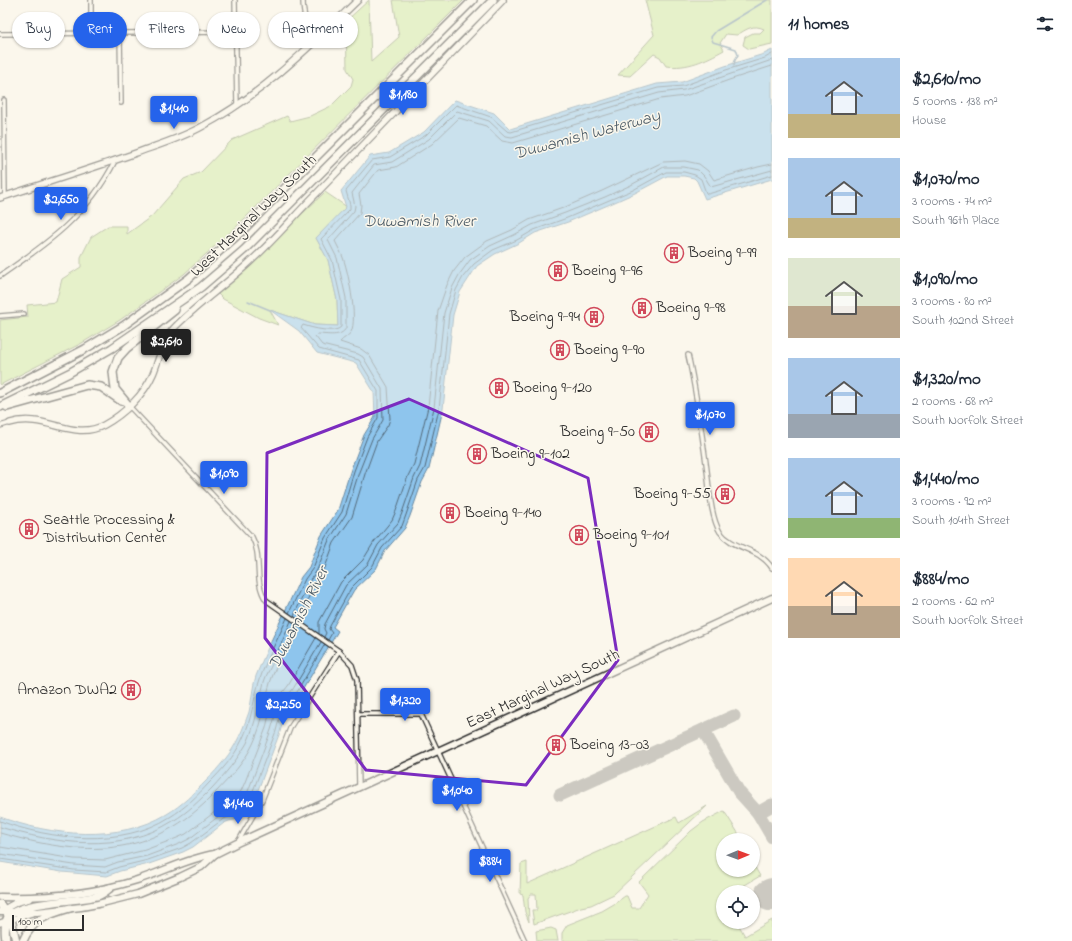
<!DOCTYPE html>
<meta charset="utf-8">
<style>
:root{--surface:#fff;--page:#f2f2f3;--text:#1f2937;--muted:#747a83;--accent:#2563eb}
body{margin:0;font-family:"Indie Flower",sans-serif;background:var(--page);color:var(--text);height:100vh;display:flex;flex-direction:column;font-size:15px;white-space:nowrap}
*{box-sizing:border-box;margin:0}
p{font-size:13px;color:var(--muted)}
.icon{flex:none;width:22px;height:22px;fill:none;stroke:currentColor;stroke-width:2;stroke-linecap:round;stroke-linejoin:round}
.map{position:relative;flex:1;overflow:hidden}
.drawer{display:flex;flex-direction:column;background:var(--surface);width:300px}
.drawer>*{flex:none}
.top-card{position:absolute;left:12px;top:12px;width:380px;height:36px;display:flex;gap:8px}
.needle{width:26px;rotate:89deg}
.controls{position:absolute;left:716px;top:833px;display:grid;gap:8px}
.controls a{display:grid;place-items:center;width:44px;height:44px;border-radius:50%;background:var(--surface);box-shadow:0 1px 3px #0004;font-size:20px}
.scale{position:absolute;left:12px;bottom:10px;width:72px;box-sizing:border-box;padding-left:4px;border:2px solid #2b2b2b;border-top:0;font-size:11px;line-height:14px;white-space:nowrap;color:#2b2b2b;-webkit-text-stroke:3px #fbf7ec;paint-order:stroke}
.price{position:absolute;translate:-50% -34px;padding:0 9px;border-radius:4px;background:var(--accent);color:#fff;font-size:13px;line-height:26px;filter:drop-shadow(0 1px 2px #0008)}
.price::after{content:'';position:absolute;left:50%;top:24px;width:12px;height:9px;margin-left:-6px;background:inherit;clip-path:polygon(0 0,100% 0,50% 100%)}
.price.active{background:#222;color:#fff}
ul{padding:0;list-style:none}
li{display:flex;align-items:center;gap:12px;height:100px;padding:0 16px}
li span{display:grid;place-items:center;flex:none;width:112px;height:80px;border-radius:0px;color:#555}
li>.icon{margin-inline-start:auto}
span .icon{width:48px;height:48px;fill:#fffc;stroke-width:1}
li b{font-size:17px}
h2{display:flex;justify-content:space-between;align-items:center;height:48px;padding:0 16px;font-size:17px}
.pill{padding:0 14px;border-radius:18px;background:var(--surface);box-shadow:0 1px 3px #0004;font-size:14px;line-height:36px}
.pill.active{background:var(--accent);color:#fff}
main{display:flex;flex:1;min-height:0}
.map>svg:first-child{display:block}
</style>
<main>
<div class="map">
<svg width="772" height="941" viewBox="0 0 772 941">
<rect width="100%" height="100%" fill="#fbf7ec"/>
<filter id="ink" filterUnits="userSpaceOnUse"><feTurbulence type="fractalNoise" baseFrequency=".025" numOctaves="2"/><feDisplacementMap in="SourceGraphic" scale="8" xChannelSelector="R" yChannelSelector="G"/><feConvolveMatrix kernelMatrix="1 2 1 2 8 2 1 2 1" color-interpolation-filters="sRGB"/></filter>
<g filter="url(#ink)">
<g fill="#cce89f" stroke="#7c8a65">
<polygon points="369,0 371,62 399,37 393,0 464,0 236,227 184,274 120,320 82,343 0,385 0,320 28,317 27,305 56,302 62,279 81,267 81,257 91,237 108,226 127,226 127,234 152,216 184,179 201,172 232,140 287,116 290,121 310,116 331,106 351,86 353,79 347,69 346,21"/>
<path d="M645 0H772V44L749 49 743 45 745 37 753 33H760L764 29C753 24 747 29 737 35L726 34 720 43 724 50C706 60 687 69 666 66L660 57 654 54 630 76 618 75 654 35Z"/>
<polygon points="325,192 347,207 316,238 328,260 337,300 338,326 315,325 270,310 278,325 259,318 223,299 218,294"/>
<polygon points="707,806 614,894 591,905 581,907 534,924 532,910 537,910 536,894 531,894 528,898 529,922 525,912 523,895 520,894 521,864 527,862 527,884 676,817 679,823"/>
<polygon points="724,811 740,836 737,837 739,840 723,840 723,870 753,870 753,864 760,876 733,892 723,892 723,922 737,922 745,936 772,920 772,941 562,941 562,933 567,925 602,911 614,904 625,896 627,896 632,908 639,908 648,894 639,882 691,831 703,822"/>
<polygon points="551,928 556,930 558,941 537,941 536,931"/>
</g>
<path fill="#8ec5ed" stroke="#66879f" d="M772 50V179L705 199 697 181 694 178 684 176H667L635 193 608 205 568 222 535 233 519 243 495 254 477 266 460 292 453 315 443 409 429 469 422 482 410 516 405 528 385 551 376 569 354 590 333 627 338 631 300 694 284 717 280 732 255 798 239 819 229 821 224 823 193 847 183 852 149 864 120 871 107 876 62 872 0 862V817C51 836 119 843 167 814 182 805 194 793 206 781 219 767 231 754 239 737 243 729 246 720 249 712 252 700 252 688 256 676 269 643 286 610 301 577L309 567 321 536 338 510 351 469 364 435 375 417 374 392 356 363 317 353 299 331 270 310 315 325 338 326 337 300 328 260 316 238 346 207 341 191 370 156 389 153 424 132 455 100 494 113 510 129 657 84 682 82 725 66 764 54Z"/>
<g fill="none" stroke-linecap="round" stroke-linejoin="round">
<g stroke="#536979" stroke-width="1">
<path d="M289 613 305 579 313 568 325 538 342 512 354 471 367 437 378 418V391L359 360 319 349 301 328 303 325C312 328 335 334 341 327V300L332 260 321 239 350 209V205L346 191 372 160 390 157 426 135 456 105 491 117 507 131 511 132 658 88 683 86 726 70 765 58 772 54"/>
<path d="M294 616 309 582 317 570 329 540 346 514 359 472 372 439 383 420 382 389 363 357 358 354 322 345 315 336 317 334C327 334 341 338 346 328V298L337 258 328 240 354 211 355 206 352 193 374 165 392 162 429 139 457 111 489 121 505 136 512 137 659 93 684 90 772 60"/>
<path d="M299 619 314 585 323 573 334 543 352 517 365 474 377 441 388 425 390 419 388 387 369 355 361 349 340 342C343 338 348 337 351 332 358 319 348 269 342 255 340 250 337 246 335 241L360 213 361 205 359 194 378 170 396 167 432 144 459 118 486 126 502 141 513 143 660 99 685 96 729 80 772 66"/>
<polyline points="319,634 319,622 341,582 363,560 374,542 392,520 396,511 408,476 414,464 428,407 438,311 447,285 454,271 465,257 487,241 512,230 529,220 563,208 602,191 663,162 685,161 699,164 708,171 714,180 758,167 772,164"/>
<polyline points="324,637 326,633 324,629 325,624 346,585 368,564 378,545 398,523 402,513 414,478 420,466 434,408 444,313 452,288 459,275 470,260 490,246 514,235 532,225 565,213 605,197 631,185 664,167 684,167 698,170 704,176 711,187 772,170"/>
<polyline points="328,640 332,633 329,629 330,626 351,588 372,567 382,548 402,526 406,515 418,480 425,468 439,409 449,314 456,290 463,277 474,264 493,250 517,240 534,230 567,218 607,201 633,190 666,172 684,172 695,175 701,179 706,193 708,194 772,175"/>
<path d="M0 821C51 840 122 848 170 817 185 808 197 796 209 783 222 770 234 757 242 740 252 720 253 699 260 679 266 660 279 637 287 618"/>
<path d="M0 827C55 844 121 854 173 821 188 812 200 800 212 788 225 774 237 760 247 743 256 723 259 702 264 682 266 675 270 669 273 662 279 649 285 635 291 621"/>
<path d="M0 833C84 857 152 860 216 792 230 777 244 763 253 744 263 723 264 704 270 683 276 665 288 642 296 625"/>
<polyline points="0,847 74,859 105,860 145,850 177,838 186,834 216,811 232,805 241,791 245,782 266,728 270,710 275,702 288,686 316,638"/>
<polyline points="0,854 74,865 105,867 118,862 147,856 179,844 189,839 219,816 225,812 235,810 247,794 271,730 276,713 280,706 293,689 321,642"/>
<polyline points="0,859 74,870 106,872 119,867 148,860 182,848 191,843 222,820 228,817 237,815 251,796 276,731 280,715 297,692 325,644"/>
</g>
<g stroke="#66879f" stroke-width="1.5">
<polyline points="734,65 735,60 738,55 736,49 713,42 711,37 716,31 767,0"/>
<polyline points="248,301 270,310"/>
</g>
<g stroke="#93918c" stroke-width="13">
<polyline points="703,730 739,792 758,813 772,837"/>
<polyline points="560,795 734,716"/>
<polyline points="758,813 772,805"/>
</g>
<polyline stroke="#93918c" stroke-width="32" points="770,895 772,894"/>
<g stroke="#2b2b2b" stroke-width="6">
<g id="street">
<polyline points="91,0 91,34"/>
<polyline points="235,0 237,106"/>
<path d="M303 0C303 16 307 27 317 40"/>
<polyline points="120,33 121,103"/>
<polyline points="0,34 236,32"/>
<polyline points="4,100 5,196"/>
<path d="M0 276C48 243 88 215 115 161"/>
<polyline points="0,316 24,314"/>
<path d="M688 355C696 390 701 427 706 463 709 482 710 516 720 532 734 550 758 547 772 568"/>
<path d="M129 406 252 537C263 557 253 581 266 600L339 651 352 665 357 680 359 787"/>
<polyline points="0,426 10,423"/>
<polyline points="358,714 421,714 525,941"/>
<polyline points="238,842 262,800 291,726 339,651"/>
</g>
</g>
<g stroke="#2b2b2b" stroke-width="8">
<g id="secondary">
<path d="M0 198C45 183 91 169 136 153 158 145 182 138 203 126 263 94 310 46 358 0"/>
<path d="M10 423C45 412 73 442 104 425 124 414 144 395 153 374 160 357 163 338 177 325 200 302 228 283 252 260 275 239 295 215 317 193 379 129 441 64 503 0"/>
<polyline points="1,911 17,902 29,899"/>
<polyline points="0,923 32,913"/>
</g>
</g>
<g stroke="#2b2b2b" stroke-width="9">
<g id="primary">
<path d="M0 897C46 898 93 894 137 880 163 872 188 858 215 854"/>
<polyline points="0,912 37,912 81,907 98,904 138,894 180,877 201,867 215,854 237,843 772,598"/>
</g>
</g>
<g stroke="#2b2b2b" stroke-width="10">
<g id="highway">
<polyline points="0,393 85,349 123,326 188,279 241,232 473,0"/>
<polyline points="129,406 115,389 113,372 118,358 127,348 175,310"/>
<polyline points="0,407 69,373 112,348 201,287 244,250 493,0"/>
<polyline points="7,407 87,385 101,387 121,401"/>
<polyline points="0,904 11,919 16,941"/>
<path d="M6 941C5 933 4 924 8 917 18 901 78 902 97 896 102 895 106 891 110 888"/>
<path d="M23 941C32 919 49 914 70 908"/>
</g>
</g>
<use href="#street" stroke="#fbf7ec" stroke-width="3.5"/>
<use href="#secondary" stroke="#fbf7ec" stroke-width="5.5"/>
<use href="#primary" stroke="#fbf7ec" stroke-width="6"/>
<use href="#highway" stroke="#fbf7ec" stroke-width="7"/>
</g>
</g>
<path d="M0 0H772V941H0ZM409 399 588 478 618 660 526 785 366 770 265 638 267 453Z" fill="#fbf7ec" fill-opacity=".55" fill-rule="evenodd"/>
<path fill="none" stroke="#7b2cbf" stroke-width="3" stroke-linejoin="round" d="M409 399 588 478 618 660 526 785 366 770 265 638 267 453Z"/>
<defs>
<g id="building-ring" transform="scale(1)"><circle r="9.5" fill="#fbf7ec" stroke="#d1495b" stroke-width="1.5"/><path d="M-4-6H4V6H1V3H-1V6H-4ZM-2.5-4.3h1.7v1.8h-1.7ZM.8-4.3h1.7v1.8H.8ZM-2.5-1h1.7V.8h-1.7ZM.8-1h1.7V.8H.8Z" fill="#d1495b"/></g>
</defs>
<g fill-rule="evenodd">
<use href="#building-ring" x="674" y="253"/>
<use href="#building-ring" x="558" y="271"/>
<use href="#building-ring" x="642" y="308"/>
<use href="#building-ring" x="594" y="317"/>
<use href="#building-ring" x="560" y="350"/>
<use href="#building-ring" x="499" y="388"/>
<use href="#building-ring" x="649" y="432"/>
<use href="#building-ring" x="477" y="454"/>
<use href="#building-ring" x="725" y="494"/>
<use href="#building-ring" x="450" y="513"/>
<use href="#building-ring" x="29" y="529"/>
<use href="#building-ring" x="579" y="535"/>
<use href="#building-ring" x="131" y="690"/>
<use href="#building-ring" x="556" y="745"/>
</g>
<g text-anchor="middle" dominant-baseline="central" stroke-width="3" stroke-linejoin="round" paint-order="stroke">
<g font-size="16" fill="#2b2b2b" stroke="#fbf7ec">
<text transform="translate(254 216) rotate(-44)">West Marginal Way South</text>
<text transform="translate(543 689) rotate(-25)">East Marginal Way South</text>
</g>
<g font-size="16" fill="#2b2b2b" stroke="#fbf7ec" text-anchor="start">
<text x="688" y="253">Boeing 9-99</text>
<text x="572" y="271">Boeing 9-96</text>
<text x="656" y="308">Boeing 9-98</text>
<text x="580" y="317" text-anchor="end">Boeing 9-94</text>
<text x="574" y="350">Boeing 9-90</text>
<text x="513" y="388">Boeing 9-120</text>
<text x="635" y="432" text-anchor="end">Boeing 9-50</text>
<text x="491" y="454">Boeing 9-102</text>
<text x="711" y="494" text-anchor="end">Boeing 9-55</text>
<text x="464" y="513">Boeing 9-140</text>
<text x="43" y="520">Seattle Processing &amp;<tspan x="43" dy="18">Distribution Center</tspan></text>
<text x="593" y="535">Boeing 9-101</text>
<text x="117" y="690" text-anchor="end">Amazon DWA2</text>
<text x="570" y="745">Boeing 13-03</text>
</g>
<g font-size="17" font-style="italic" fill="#495965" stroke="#fbf7ec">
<text transform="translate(587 135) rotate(-15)">Duwamish Waterway</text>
<text x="419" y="221">Duwamish River</text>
<text transform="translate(299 618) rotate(-63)">Duwamish River</text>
</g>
</g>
</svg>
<div class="controls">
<a><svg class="needle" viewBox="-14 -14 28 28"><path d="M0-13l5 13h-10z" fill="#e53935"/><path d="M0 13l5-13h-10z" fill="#747a83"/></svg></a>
<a><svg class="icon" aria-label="locate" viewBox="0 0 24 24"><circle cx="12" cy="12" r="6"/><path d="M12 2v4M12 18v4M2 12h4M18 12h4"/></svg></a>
</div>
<div class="scale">100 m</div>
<b class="price" style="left:403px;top:116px">$1,180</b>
<b class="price" style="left:174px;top:130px">$1,410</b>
<b class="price" style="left:61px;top:221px">$2,650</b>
<b class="price active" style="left:166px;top:363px">$2,610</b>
<b class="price" style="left:710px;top:436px">$1,070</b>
<b class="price" style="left:224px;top:495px">$1,090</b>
<b class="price" style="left:405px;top:722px">$1,320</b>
<b class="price" style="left:283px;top:726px">$2,250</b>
<b class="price" style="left:457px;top:812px">$1,040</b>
<b class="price" style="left:238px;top:825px">$1,440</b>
<b class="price" style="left:490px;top:883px">$884</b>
<div class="top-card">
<a class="pill">Buy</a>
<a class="pill active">Rent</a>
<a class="pill">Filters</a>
<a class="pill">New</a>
<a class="pill">Apartment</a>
</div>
</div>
<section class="drawer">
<h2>11 homes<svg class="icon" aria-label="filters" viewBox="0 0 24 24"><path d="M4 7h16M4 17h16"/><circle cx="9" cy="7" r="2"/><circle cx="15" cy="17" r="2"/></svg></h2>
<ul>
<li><span style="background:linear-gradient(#a9c7e8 70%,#c2b280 0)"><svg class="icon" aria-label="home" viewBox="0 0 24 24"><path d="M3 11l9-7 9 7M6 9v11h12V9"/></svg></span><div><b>$2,610/mo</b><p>5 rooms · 138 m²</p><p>House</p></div></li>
<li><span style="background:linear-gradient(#a9c7e8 75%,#c2b280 0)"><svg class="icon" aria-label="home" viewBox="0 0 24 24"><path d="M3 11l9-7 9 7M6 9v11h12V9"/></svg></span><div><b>$1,070/mo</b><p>3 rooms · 74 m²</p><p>South 96th Place</p></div></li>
<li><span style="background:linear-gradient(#dfe7d0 60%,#b9a48a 0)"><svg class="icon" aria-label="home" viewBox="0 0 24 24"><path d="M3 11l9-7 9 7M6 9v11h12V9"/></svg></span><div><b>$1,090/mo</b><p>3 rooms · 80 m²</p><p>South 102nd Street</p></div></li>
<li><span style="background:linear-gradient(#a9c7e8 70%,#9aa5b1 0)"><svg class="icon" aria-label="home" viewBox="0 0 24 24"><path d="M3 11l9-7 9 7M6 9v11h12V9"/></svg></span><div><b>$1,320/mo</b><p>2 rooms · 68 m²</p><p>South Norfolk Street</p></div></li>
<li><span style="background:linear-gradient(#a9c7e8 75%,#8fb573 0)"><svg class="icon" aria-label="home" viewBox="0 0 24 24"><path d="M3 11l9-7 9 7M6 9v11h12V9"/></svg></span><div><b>$1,440/mo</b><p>3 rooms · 92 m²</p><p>South 104th Street</p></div></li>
<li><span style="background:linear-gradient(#ffd9b3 60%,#b9a48a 0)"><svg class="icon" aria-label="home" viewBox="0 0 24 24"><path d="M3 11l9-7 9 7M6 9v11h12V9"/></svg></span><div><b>$884/mo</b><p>2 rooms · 62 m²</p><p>South Norfolk Street</p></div></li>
</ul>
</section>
</main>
